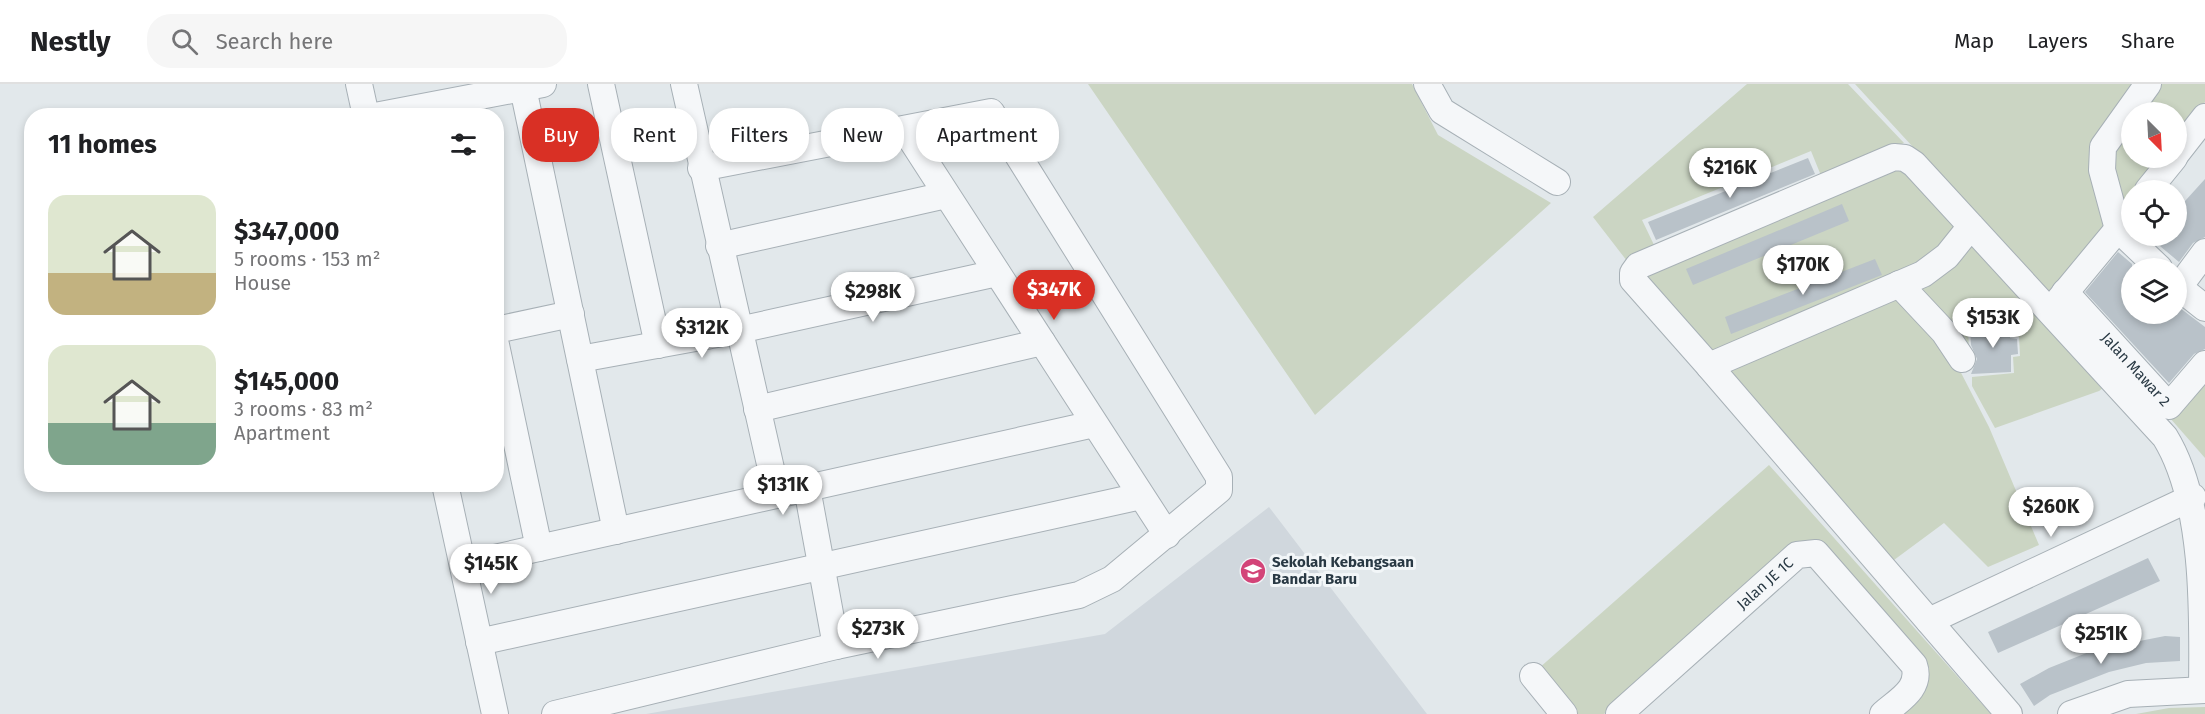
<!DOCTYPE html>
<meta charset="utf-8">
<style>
:root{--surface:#fff;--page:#f6f6f6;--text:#202124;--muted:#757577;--line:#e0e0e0;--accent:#d93025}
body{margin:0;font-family:"Fira Sans",sans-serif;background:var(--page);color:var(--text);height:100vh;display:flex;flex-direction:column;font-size:22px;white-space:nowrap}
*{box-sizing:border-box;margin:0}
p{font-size:20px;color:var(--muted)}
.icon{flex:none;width:33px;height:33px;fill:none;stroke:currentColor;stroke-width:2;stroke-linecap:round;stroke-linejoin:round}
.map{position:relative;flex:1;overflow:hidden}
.side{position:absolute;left:24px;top:24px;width:480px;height:384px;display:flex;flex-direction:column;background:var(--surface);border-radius:24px;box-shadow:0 3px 9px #0003}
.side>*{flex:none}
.top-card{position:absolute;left:522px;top:24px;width:570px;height:54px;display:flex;gap:12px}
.needle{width:39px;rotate:156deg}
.buttons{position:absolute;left:2121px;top:18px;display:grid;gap:12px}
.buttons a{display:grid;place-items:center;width:66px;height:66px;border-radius:50%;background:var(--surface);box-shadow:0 3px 9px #0003;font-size:30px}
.price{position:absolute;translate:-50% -51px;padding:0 14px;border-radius:21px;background:#fff;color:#222;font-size:20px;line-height:39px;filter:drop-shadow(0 2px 3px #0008)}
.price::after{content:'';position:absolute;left:50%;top:36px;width:18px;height:14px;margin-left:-9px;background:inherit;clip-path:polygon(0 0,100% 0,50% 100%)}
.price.active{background:var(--accent);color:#fff}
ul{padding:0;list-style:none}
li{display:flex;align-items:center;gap:18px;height:150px;padding:0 24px}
li span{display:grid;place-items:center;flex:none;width:168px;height:120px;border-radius:18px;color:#555}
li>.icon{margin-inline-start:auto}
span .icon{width:72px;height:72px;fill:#fffc;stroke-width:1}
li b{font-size:26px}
h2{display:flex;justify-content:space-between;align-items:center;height:72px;padding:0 24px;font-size:26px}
.pill{padding:0 21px;border-radius:24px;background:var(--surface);box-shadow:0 3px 9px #0003;font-size:21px;line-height:54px}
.pill.active{background:var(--accent);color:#fff}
header{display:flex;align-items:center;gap:36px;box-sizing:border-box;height:84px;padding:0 30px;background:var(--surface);border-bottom:2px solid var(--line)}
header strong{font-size:28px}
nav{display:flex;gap:33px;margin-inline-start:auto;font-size:21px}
.search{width:420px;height:54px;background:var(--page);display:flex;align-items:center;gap:15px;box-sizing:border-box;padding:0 21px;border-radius:24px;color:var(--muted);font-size:22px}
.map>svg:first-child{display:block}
</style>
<header>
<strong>Nestly</strong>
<div class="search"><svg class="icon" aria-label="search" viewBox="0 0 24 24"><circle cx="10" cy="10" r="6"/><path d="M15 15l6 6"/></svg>Search here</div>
<nav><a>Map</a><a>Layers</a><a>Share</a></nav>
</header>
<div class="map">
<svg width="2205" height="630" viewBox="0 0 2205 630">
<rect width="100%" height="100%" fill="#e2e8eb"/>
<polygon fill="#d0d7dd" points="1269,423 1427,630 646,630 1105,550"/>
<g fill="#cbd5c3">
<polygon points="1088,0 1412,0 1438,51 1551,119 1315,331"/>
<polygon points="1747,0 1848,0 1904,59 1822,94 1811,67 1642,136 1655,163 1627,177 1593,133"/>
<polygon points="1855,0 2135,0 2095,59 2109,144 2050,212"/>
<polygon points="2158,0 2205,0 2205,18 2177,55 2176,28 2138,28"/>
<polygon points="2131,38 2132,74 2162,74 2137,106 2132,106 2131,114 2122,126 2113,87 2113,64"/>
<polygon points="1894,77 1964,143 1943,169 1710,275 1640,190"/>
<polygon points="1971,148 2111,298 2099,307 1995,344 1972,302 1972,293 2014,289 2013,273 2020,272 2019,253 2013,252 2011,239 1968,242 1969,268 1907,203"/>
<polygon points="1899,215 1957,281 1989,343 2039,461 1988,483 1944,439 1894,476 1727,288"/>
<polygon points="2205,294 2205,374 2170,334"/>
<path d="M1769 381 1991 630H1900C1921 611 1932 607 1925 577L1816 457H1801L1604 630H1576L1538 585Z"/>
<polygon points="2205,623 2205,630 2136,630 2169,624"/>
</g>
<g fill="#b9c2c9">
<polygon points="1808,74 1815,90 1656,156 1648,138"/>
<polygon points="2205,95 2205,153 2193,159 2179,178 2148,152 2176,152 2176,127"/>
<polygon points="1842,120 1849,137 1693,201 1686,185"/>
<polygon points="2118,168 2132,180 2132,230 2176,230 2176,221 2205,243 2205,265 2194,270 2169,299 2085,208"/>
<polygon points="1875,175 1882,191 1731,250 1725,233"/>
<polygon points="2010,242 2010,254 2017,255 2018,270 2011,271 2011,288 1971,290 1977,275 1971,261 1970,244"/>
<polygon points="2148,474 2160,497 1998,569 1988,548"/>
<polygon points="2165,552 2180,553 2180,577 2146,579 2109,588 2050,611 2034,622 2020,600 2049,584 2094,566"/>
</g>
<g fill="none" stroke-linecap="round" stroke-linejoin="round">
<g stroke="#a7b0b6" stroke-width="28">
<g id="minor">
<polyline points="359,0 366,32"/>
<polyline points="601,0 658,261"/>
<polyline points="684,0 777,411"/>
<polyline points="1427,0 1442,27 1557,98"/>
<polyline points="2148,0 2103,63 2102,86 2118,145 2159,184"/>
<polyline points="523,4 616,447"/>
<polyline points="375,32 543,0"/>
<polyline points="905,46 1167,451"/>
<polyline points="2176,70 2205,33"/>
<polyline points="2148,106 2174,74"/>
<path d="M1971 142 1947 172 1923 190 1709 282 1633 196V189L1638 182 1894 73 1905 74 1914 80 2165 353C2205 418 2203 529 2202 605"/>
<polyline points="719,162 946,111"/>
<polyline points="1899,200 1944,248 1962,275"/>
<polyline points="2176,201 2205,224"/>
<polyline points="2179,203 2205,168"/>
<path id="s1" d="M2065 208 2169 322 2205 280"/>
<polyline points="2055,221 2127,134"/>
<polyline points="496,246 571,230"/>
<polyline points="496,261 539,464"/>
<polyline points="580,275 739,246 997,189"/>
<polyline points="1709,282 2009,630"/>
<polyline points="757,325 1042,258"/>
<polyline points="445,400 495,630"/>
<polyline points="807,404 836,562"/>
<polyline points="463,481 1094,340"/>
<polyline points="1929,537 2193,413"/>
<polyline points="479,558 1141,412"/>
<polyline points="1533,592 1564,630"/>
<polyline points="555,630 836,562 1079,511 1112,495 1219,406 1219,393 991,28 701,84"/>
<path id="s2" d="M1619 630 1797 471 1816 469 1914 581C1922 604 1899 616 1883 630"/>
<polyline points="2071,630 2128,610 2205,606"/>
</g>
</g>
<use href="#minor" stroke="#f5f7f9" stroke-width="26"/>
</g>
<defs>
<g id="school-disc" transform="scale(1.35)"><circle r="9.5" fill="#d34478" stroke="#f2f6f8"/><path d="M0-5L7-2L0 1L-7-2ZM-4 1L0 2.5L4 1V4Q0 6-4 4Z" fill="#fff"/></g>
</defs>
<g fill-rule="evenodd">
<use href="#school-disc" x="1253" y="487"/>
</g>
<g text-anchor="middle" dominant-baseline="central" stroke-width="6" stroke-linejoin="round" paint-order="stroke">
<g font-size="15" fill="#293944" stroke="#f2f6f8">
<text stroke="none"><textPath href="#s1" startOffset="105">Jalan Mawar 2</textPath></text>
<text stroke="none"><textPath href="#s2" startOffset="196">Jalan JE 1C</textPath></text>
</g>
<g font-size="15" font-weight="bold" fill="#293944" stroke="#f2f6f8" text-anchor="start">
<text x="1272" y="478">Sekolah Kebangsaan<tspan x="1272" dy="17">Bandar Baru</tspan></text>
</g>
</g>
</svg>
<div class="buttons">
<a><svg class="needle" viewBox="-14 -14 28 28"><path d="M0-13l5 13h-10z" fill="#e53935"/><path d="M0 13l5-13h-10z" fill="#757577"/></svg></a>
<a><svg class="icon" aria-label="locate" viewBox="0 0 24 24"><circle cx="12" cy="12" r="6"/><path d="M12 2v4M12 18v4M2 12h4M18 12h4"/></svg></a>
<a><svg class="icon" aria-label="layers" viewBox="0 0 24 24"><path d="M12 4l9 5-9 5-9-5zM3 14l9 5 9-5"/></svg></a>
</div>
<b class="price" style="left:1730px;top:115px">$216K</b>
<b class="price" style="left:1803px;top:212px">$170K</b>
<b class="price active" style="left:1054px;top:237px">$347K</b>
<b class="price" style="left:873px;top:239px">$298K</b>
<b class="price" style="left:1993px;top:265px">$153K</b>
<b class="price" style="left:702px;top:275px">$312K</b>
<b class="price" style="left:783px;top:432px">$131K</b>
<b class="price" style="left:2051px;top:454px">$260K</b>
<b class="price" style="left:491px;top:511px">$145K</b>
<b class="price" style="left:878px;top:576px">$273K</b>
<b class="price" style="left:2101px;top:581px">$251K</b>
<div class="top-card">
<a class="pill active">Buy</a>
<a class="pill">Rent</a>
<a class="pill">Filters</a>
<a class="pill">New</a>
<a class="pill">Apartment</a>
</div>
<section class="side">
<h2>11 homes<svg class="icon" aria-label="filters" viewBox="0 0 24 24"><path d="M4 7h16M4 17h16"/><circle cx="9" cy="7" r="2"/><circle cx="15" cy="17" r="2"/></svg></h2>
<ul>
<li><span style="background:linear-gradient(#dfe7d0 65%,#c2b280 0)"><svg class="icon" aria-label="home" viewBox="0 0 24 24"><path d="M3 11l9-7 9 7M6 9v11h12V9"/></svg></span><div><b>$347,000</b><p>5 rooms · 153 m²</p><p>House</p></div></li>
<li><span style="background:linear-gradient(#dfe7d0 65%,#7fa58c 0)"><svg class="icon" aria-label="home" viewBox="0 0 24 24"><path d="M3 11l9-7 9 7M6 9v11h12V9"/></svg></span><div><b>$145,000</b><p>3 rooms · 83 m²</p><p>Apartment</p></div></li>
</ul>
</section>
</div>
